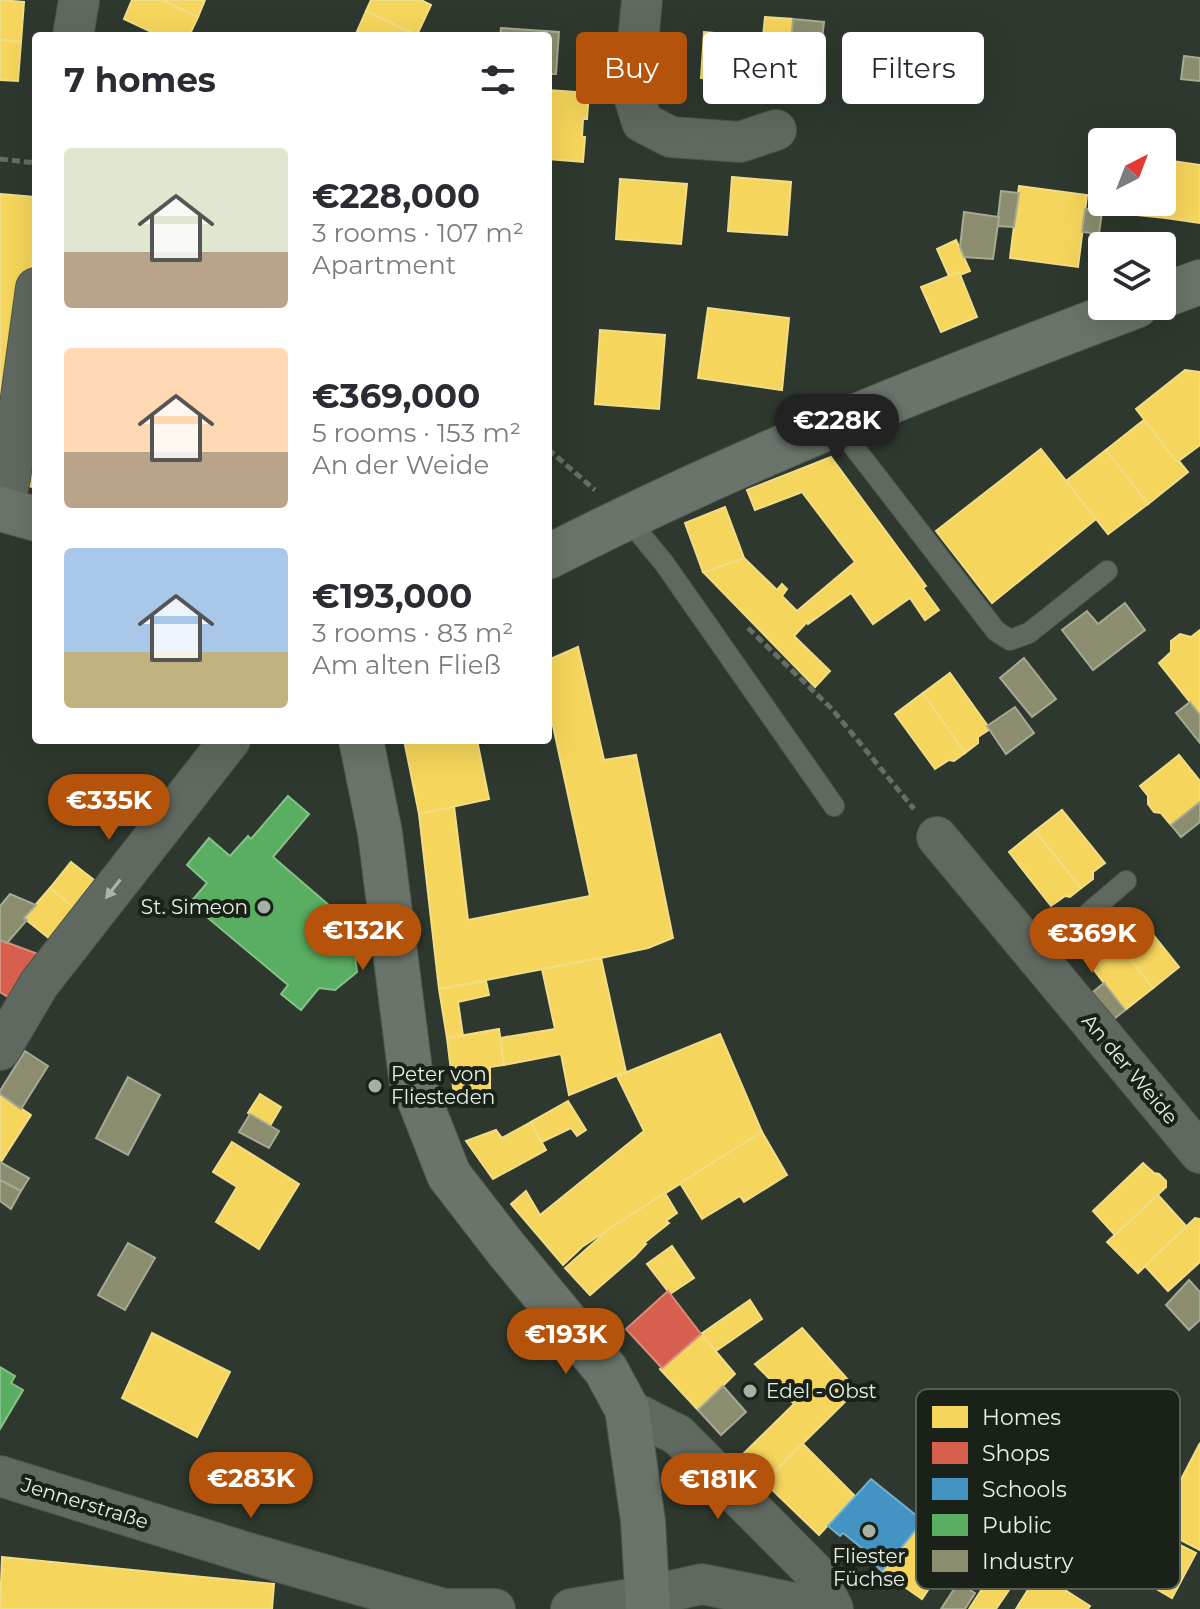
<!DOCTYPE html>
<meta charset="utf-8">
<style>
:root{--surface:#fff;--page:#f7f7f7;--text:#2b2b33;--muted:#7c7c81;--accent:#b45309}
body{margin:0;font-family:Montserrat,sans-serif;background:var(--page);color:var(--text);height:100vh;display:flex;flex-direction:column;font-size:30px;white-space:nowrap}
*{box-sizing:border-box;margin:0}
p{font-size:26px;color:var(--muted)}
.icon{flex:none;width:44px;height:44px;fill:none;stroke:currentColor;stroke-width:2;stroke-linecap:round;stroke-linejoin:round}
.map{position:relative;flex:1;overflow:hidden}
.panel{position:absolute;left:32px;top:32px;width:520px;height:712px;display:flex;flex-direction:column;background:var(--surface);border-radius:8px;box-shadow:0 8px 32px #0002}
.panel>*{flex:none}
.banner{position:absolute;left:576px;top:32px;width:504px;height:72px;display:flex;gap:16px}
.needle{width:52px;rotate:42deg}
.fabs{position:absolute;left:1088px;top:128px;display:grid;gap:16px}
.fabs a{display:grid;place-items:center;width:88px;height:88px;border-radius:8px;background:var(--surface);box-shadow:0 8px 32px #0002;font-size:40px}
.price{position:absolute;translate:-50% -68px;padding:0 18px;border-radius:28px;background:var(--accent);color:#fff;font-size:26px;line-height:52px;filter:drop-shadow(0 2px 4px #0008)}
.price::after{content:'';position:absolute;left:50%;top:48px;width:24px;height:18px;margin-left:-12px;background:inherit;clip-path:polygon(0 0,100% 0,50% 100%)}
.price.on{background:#222;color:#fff}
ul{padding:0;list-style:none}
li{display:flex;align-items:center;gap:24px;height:200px;padding:0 32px}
li span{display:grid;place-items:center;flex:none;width:224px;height:160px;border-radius:8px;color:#555}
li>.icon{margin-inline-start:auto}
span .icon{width:96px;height:96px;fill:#fffc;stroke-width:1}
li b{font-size:34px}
h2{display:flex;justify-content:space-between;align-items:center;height:96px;padding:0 32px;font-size:34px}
.pill{padding:0 28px;border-radius:8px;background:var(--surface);box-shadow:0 8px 32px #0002;font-size:28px;line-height:72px}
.pill.on{background:var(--accent);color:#fff}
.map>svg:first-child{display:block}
</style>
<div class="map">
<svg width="1200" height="1609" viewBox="0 0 1200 1609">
<rect width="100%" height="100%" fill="#2e382e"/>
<g fill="#f6d55c" stroke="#f1dd85" stroke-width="2">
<polygon points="0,0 24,2 21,42 0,40"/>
<polygon points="132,0 162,0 198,17 189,36 160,36 124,19"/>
<polygon points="162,0 205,0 198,17"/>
<polygon points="371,0 421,0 431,5 417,35 366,11"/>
<polygon points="366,11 417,35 416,36 355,36"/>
<polygon points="765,17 793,19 788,85 701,78 704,32 763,37"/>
<polygon points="0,40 21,42 18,81 0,80"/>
<polygon points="548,90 589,93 587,119 583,119 582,137 585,137 583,162 548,159"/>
<polygon points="1172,161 1200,165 1200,223 1165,218"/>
<polygon points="1162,166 1171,167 1165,218 1128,214 1129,202 1162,202"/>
<polygon points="732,177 791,182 787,235 728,231"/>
<polygon points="620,179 687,184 681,244 616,239"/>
<polygon points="1019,186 1087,195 1078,267 1010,258"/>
<polygon points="0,194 35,197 32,269 9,414 0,413"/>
<polygon points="956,240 970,271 960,275 959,272 949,276 937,249"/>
<polygon points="959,272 977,317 941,332 921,287"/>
<polygon points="708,308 789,318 782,390 698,378"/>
<polygon points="600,330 665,335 659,409 595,404"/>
<polygon points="1185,370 1200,372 1200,445 1177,462 1136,409"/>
<polygon points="1144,420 1177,462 1179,461 1188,472 1148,504 1106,450"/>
<polygon points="26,449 36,452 36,488 21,484"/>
<polygon points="1041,449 1096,519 992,603 936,531"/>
<polygon points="1106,450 1148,504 1108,534 1066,481"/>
<polygon points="831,457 926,586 923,588 939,610 925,620 910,598 873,624 851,593 808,624 807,622 794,636 830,671 815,687 703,572 744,558 777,590 782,584 787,589 782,596 797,611 855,562 802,492 755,510 747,490"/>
<polygon points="725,507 744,558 703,572 685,523"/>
<polygon points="1200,630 1200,715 1159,663 1171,652 1171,641 1180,634 1191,637"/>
<polygon points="578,647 604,760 636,755 673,938 648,948 601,958 439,989 419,814 454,806 468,920 590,896 548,703 548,660"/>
<polygon points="950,673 990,729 978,737 978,743 965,753 923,693"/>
<polygon points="923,693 965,753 954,761 949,760 935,769 895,714"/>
<polygon points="404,740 477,740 489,799 419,814"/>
<polygon points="1179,755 1200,781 1200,802 1171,825 1161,813 1154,812 1148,804 1148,796 1140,786"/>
<polygon points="1062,810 1105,863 1093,872 1093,879 1081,888 1035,831"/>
<polygon points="1035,831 1081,888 1070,897 1065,896 1051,906 1009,852"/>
<polygon points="71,862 94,880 73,907 50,888"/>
<polygon points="50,888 73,907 50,939 24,918"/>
<polygon points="1136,913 1179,967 1153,988 1108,931 1118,922 1123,923"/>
<polygon points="1108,931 1153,988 1125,1010 1083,956 1095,947 1096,941"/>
<polygon points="601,958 626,1072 569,1095 561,1054 504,1065 500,1038 555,1029 542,969"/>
<polygon points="486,981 489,995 458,1002 463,1036 447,1038 439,989"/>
<polygon points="499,1029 504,1065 490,1067 490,1089 454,1095 447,1038"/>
<polygon points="720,1034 762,1132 609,1229 582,1247 563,1265 511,1204 526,1191 540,1215 644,1131 617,1076"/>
<polygon points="0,1094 31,1115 1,1162 0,1162"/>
<polygon points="260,1094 281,1107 270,1126 248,1113"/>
<polygon points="568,1101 586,1130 577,1136 571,1128 542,1142 531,1122"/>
<polygon points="531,1122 546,1150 493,1179 466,1141 496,1130 502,1138"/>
<polygon points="762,1132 787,1175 744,1202 740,1196 702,1219 680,1183"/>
<polygon points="232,1142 299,1184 259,1249 216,1222 237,1187 213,1172"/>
<polygon points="1143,1163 1154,1173 1159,1174 1166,1181 1166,1187 1115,1235 1093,1211"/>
<polygon points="665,1193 677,1213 666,1221 669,1223 644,1243 646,1244 635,1256 590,1295 565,1268 609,1229"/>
<polygon points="1158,1195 1187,1227 1138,1273 1107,1242"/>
<polygon points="1195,1218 1200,1219 1200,1262 1168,1291 1145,1266"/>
<polygon points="672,1246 694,1278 670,1294 647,1264"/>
<polygon points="750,1300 762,1319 716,1351 701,1334"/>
<polygon points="802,1328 857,1390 764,1482 741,1456 794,1404 755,1364"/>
<polygon points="152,1333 230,1372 197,1437 122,1398"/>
<polygon points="701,1334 735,1374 698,1410 660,1369"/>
<polygon points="1200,1443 1200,1550 1146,1522 1154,1506 1164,1512"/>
<polygon points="803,1444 855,1496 819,1535 764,1482"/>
<polygon points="975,1458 988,1469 989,1483 941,1541 948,1546 928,1571 936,1578 922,1599 882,1571"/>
<polygon points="1065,1530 1090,1545 1062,1588 1090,1606 1088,1609 1016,1609"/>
<polygon points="1166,1538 1196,1553 1172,1598 1143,1581"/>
<polygon points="2,1557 274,1584 272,1609 0,1609"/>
<polygon points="990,1577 1009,1590 996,1609 969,1609"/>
</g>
<g fill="#d6604d" stroke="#db8c7b" stroke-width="2">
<polygon points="0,940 38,954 13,1000 0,992"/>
<polygon points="668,1291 701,1334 662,1368 626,1329"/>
</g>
<polygon fill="#4393c3" stroke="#74afcd" stroke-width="2" points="871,1479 923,1521 882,1571 865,1556 867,1552 843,1533 840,1536 828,1526"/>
<g fill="#5aae61" stroke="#84c289" stroke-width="2">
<polygon points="288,796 309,814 273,857 345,919 351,912 370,928 354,947 357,972 335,990 319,988 301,1010 281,994 288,985 190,903 207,883 187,865 209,838 230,856 248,836 251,839"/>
<polygon points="0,1367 15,1376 11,1383 23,1390 0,1429"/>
</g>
<g fill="#8c8c6e" stroke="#a7aa92" stroke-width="2">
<polygon points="793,19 824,22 820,56 790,53"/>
<polygon points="501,28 559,32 556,74 548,74 548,36 500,36"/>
<polygon points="1184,56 1200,58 1200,81 1181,79"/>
<polygon points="1111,131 1129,134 1128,142 1110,142"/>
<polygon points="1001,191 1019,193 1014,227 997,226"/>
<polygon points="1085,209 1102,211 1099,234 1082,232"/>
<polygon points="964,212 999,217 993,259 964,257 960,247"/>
<polygon points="1125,603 1145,630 1093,670 1062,630 1087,611 1098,624"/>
<polygon points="1024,658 1056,699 1032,717 1000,678"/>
<polygon points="1190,702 1200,715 1200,743 1176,713"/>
<polygon points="1015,707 1034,733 1006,754 987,726"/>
<polygon points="1200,802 1200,822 1181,837 1171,825"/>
<polygon points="10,894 36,905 24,918 27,920 7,943 0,940 0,906"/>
<polygon points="1104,983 1125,1010 1114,1019 1093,992"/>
<polygon points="25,1051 48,1066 21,1109 0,1094 0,1091"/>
<polygon points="128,1077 160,1095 128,1155 96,1138"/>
<polygon points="250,1114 279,1131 269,1148 239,1132"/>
<polygon points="0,1162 29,1178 21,1191 0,1180"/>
<polygon points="0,1180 21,1191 11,1209 0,1201"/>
<polygon points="128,1243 155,1258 125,1310 98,1295"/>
<polygon points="1189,1280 1200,1292 1200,1320 1189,1330 1166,1305"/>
<polygon points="723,1386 746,1412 721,1435 698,1410"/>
<polygon points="958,1583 975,1593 965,1609 941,1609"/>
</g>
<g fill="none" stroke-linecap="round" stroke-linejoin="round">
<g stroke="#4c554c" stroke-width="22">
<g id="lane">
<polyline points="837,425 996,631 1010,640 1029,633 1107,571"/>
<polyline points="626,517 664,563 834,806"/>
<polyline points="1037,957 1126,881"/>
</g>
</g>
<g stroke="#4c554c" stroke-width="42">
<g id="street">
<polyline points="642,0 633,93 642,122 671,137 740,142 776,130"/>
<polyline points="73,36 79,0"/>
<polyline points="3,510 10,478 36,288"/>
<polyline points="937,837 1200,1153"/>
<polyline points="0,1050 39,984 230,740"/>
<polyline points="627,1409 678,1435 815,1573 833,1609"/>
<polyline points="0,1476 248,1553 444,1609 495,1609"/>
<polyline points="571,1609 648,1596 702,1584 823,1609"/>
</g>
</g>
<g stroke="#4c554c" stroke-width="46">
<g id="secondary">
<polyline points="1162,296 1200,282"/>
<polyline points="0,509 36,519"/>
<path d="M548 557C738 460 937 381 1136 306"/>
<polyline points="361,740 380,833 411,1078 449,1175 507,1250 606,1370 627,1409 643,1521 648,1609"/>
</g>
</g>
<g stroke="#656d64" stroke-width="5" stroke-dasharray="8 4" stroke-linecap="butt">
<polyline points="0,159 36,163"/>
<polyline points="548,449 595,490"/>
<polyline points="748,628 832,709 914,809"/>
</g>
<use href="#lane" stroke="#606960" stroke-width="20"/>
<use href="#street" stroke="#606960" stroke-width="40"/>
<use href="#secondary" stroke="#6a746a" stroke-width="44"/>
</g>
<defs><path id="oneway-solid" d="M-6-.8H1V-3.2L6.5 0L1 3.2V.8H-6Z" transform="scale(2)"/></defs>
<use fill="#aab4a9" href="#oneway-solid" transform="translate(113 889) rotate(128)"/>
<g fill="#a6b0a5" stroke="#192118" stroke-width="3">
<circle cx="264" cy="907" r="8"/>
<circle cx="375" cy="1086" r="8"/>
<circle cx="750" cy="1391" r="8"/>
<circle cx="869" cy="1531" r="8"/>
</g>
<g text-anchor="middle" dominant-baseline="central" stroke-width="8" stroke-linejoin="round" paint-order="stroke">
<g font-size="20" fill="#e6f1e5" stroke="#192118" text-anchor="start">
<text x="248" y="907" text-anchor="end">St. Simeon</text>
<text x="391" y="1074">Peter von<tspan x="391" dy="23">Fliesteden</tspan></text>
<text x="766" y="1391">Edel - Obst</text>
<text x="869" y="1556" text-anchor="middle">Fliester<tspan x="869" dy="23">Füchse</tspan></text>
</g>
<g font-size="20" fill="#e6f1e5" stroke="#192118">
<text transform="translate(1130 1069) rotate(50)">An der Weide</text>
<text transform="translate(85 1503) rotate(17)">Jennerstraße</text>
</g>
</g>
<rect x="916" y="1389" width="264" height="200" rx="12" fill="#192118" stroke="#565f56" stroke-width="2"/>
<rect x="932" y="1406" width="36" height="22" fill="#f6d55c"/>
<rect x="932" y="1442" width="36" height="22" fill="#d6604d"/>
<rect x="932" y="1478" width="36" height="22" fill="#4393c3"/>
<rect x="932" y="1514" width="36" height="22" fill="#5aae61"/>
<rect x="932" y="1550" width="36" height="22" fill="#8c8c6e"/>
<g font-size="22" fill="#e6f1e5">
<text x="982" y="1425">Homes</text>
<text x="982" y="1461">Shops</text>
<text x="982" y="1497">Schools</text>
<text x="982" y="1533">Public</text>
<text x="982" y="1569">Industry</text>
</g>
</svg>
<div class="fabs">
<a><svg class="needle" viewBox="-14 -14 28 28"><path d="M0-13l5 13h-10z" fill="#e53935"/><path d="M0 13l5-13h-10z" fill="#7c7c81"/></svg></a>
<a><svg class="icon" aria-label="layers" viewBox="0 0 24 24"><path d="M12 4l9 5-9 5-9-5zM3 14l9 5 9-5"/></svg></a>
</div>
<b class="price on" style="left:837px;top:462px">€228K</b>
<b class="price" style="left:109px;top:842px">€335K</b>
<b class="price" style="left:363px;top:972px">€132K</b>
<b class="price" style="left:1092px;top:975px">€369K</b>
<b class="price" style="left:566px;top:1376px">€193K</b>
<b class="price" style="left:251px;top:1520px">€283K</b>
<b class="price" style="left:718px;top:1521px">€181K</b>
<div class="banner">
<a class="pill on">Buy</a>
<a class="pill">Rent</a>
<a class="pill">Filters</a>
</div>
<section class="panel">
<h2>7 homes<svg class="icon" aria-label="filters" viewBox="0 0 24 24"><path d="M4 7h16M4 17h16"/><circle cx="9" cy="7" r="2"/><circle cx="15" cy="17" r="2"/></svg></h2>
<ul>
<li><span style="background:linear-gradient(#dfe7d0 65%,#b9a48a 0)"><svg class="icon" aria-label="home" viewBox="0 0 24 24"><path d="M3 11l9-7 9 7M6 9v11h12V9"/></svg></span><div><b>€228,000</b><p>3 rooms · 107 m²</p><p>Apartment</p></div></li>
<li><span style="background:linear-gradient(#ffd9b3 65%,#b9a48a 0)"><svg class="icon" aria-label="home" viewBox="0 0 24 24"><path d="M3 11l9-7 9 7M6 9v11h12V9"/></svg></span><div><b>€369,000</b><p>5 rooms · 153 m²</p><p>An der Weide</p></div></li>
<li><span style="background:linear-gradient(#a9c7e8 65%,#c2b280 0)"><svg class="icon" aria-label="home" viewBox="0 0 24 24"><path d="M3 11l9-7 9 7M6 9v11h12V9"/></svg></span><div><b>€193,000</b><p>3 rooms · 83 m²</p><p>Am alten Fließ</p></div></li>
</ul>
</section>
</div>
